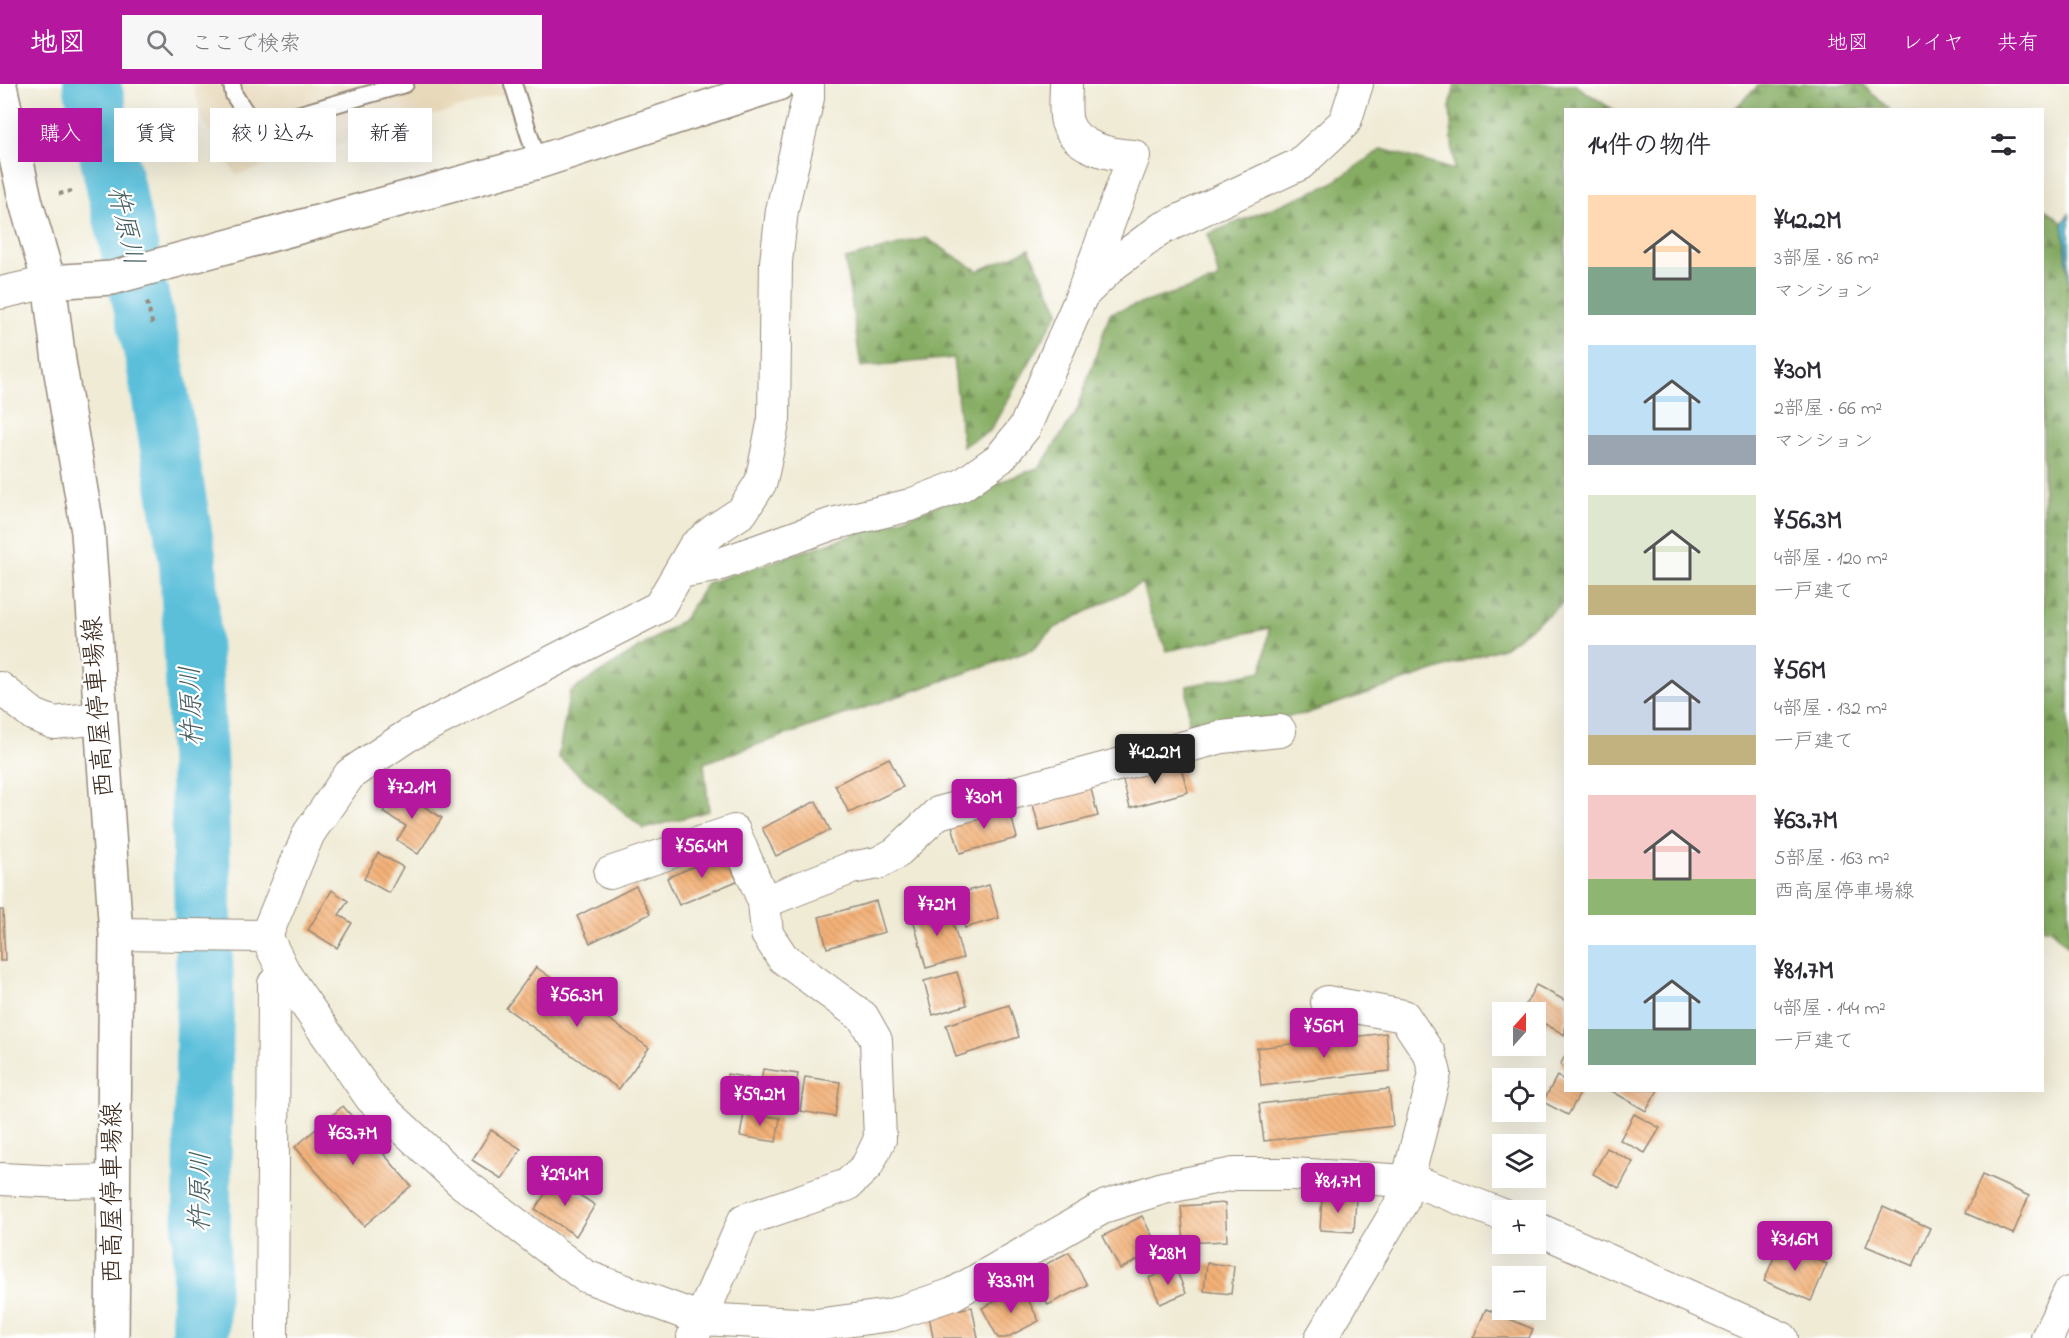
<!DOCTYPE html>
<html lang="ja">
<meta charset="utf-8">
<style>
:root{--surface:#fff;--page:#f7f7f7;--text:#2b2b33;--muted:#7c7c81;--accent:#b5179e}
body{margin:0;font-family:"Indie Flower","Klee One",sans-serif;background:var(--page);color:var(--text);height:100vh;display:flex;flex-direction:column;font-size:22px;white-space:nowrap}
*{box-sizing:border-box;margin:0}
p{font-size:20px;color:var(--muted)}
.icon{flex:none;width:33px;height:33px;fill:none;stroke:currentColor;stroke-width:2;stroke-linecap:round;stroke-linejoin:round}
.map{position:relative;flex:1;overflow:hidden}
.panel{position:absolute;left:1564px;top:24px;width:480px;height:984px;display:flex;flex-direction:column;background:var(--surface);border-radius:0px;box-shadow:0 6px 24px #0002}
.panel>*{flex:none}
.banner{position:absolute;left:18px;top:24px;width:570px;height:54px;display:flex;gap:12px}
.needle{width:39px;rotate:21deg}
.buttons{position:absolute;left:1492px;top:918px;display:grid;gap:12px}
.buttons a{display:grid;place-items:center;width:54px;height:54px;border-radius:0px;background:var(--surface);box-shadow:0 6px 24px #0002;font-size:30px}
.price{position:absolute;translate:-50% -51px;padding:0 14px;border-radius:6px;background:var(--accent);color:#fff;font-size:20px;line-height:39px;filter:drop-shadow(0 2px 3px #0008)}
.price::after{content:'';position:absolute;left:50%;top:36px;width:18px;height:14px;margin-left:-9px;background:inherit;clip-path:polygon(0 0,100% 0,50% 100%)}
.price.active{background:#222;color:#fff}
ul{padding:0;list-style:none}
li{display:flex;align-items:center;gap:18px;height:150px;padding:0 24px}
li span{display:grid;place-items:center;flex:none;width:168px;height:120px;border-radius:0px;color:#555}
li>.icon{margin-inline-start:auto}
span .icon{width:72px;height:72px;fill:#fffc;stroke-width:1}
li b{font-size:26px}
h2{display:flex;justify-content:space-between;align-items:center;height:72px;padding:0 24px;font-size:26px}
.tag{padding:0 21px;border-radius:0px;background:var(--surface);box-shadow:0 6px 24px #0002;font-size:21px;line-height:54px}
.tag.active{background:var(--accent);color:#fff}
header{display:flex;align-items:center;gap:36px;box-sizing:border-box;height:84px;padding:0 30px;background:var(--accent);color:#fff}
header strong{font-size:28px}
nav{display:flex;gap:33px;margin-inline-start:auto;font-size:21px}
.search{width:420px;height:54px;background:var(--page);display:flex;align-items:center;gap:15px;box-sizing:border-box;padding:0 21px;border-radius:0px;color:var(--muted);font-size:22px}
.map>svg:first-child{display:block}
</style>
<header>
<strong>地図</strong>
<div class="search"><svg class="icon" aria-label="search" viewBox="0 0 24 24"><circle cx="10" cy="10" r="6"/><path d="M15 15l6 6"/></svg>ここで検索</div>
<nav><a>地図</a><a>レイヤ</a><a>共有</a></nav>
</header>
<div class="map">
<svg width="2069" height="1254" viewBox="0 0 2069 1254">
<defs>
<pattern id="forest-firs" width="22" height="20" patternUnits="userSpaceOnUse" patternTransform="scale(1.5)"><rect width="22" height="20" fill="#86ad63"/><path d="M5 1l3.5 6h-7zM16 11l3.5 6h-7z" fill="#6f8d51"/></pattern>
<pattern id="water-ripples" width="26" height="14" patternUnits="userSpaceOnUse" patternTransform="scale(1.5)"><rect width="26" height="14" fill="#5cbfda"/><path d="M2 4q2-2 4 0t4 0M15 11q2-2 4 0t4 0" fill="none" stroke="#4d9bb0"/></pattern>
<pattern id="building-back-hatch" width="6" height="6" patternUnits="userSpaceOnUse" patternTransform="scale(1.5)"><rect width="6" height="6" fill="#f3b177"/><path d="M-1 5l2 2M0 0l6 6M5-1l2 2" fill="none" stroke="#d19866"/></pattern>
</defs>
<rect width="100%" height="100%" fill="#fff"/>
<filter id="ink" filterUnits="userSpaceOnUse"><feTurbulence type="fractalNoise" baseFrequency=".0167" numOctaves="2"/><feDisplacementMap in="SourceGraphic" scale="12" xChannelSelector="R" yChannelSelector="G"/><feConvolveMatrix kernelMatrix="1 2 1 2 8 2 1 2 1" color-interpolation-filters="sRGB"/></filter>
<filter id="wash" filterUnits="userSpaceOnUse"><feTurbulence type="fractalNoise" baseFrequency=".008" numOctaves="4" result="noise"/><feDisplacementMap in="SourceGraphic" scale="24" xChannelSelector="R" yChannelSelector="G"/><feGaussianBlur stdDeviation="1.35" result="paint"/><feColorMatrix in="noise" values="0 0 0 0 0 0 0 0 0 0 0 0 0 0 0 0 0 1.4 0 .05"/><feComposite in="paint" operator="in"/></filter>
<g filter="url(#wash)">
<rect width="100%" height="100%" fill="#f0ebd5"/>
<polygon fill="#e8d9ba" points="193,0 539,0 236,91 201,33"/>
<g fill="url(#forest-firs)" stroke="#606c40" stroke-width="1.5">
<polygon points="1455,0 1574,0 1612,25 1566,26 1566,517 1505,563 1305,630 1189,646 1187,602 1262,587 1269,544 1167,567 1150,529 1142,499 1053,545 1032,566 704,679 709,727 644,745 558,673 570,608 683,536 707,499 890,439 1040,383 1077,327 1110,229 1219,195 1208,150 1329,101 1382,65 1454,86 1450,23"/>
<polygon points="1810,0 1862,0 1889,25 1734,25 1758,2"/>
<polygon points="2043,122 2063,139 2069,197 2069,863 2050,845 2043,844"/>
<polygon points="926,154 978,187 1029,165 1059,227 990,347 963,362 953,274 861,283 845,175"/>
</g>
<polygon fill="url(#water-ripples)" stroke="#4c747c" stroke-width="1.5" points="2069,130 2069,197 2063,139"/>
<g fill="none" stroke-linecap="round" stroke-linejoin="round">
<polyline stroke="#5cbfda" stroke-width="58" points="92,0 154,274 188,478 199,691 205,909 200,1254"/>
</g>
<g id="blocks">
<g fill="url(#building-back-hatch)">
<polygon points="889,674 903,703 849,729 835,701"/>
<polygon points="1179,677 1188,708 1130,724 1122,693"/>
<polygon points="1090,701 1098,732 1040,747 1032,717"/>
<polygon points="398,705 442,734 418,770 397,756 406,742 383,728"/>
<polygon points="816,717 830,746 776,772 762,744"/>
<polygon points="1009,723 1017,754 960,769 951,738"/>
<polygon points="378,769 403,783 389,809 364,795"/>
<polygon points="725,769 737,797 679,821 667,794"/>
<polygon points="989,801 999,834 965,844 955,810"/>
<polygon points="636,802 650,830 590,859 577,832"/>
<polygon points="332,806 348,817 339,831 352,839 337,864 308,846"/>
<polygon points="876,817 885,848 827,864 819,833"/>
<polygon points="948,821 963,874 926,884 912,831"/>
<polygon points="0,826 3,826 5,877 0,877"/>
<polygon points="536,883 649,964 619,1005 506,924"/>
<polygon points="957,888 967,921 933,931 924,897"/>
<polygon points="1536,901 1566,917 1565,951 1536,935 1536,928 1522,927"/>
<polygon points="1009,921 1019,953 956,973 946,941"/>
<polygon points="1386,949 1390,987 1261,1002 1257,964"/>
<polygon points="1566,970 1566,985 1560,981"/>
<polygon points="763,985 798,990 792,1025 757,1020"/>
<polygon points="727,990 755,995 750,1025 722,1020"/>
<polygon points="1557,992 1566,997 1566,1006 1582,1006 1568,1031 1543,1018"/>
<polygon points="805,993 840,998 835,1033 800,1027"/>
<polygon points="1389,1005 1393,1042 1264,1057 1259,1020"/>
<polygon points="1610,1006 1658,1006 1646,1027"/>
<polygon points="343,1022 411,1102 364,1142 295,1063"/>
<polygon points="744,1029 780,1034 776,1058 740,1052"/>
<polygon points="1634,1030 1660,1044 1645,1069 1620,1056"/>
<polygon points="491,1046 521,1065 502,1095 472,1076"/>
<polygon points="1607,1064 1633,1078 1619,1104 1593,1090"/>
<polygon points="1982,1091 2029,1112 2013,1150 1965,1129"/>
<polygon points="555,1095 595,1121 576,1152 535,1125"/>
<polygon points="1322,1112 1356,1114 1354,1148 1320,1146"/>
<polygon points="1225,1119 1227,1157 1184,1159 1181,1122"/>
<polygon points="1883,1123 1930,1144 1913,1182 1866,1162"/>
<polygon points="1142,1132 1159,1165 1120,1185 1103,1152"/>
<polygon points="1780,1159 1827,1180 1811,1217 1764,1197"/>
<polygon points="1069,1168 1087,1201 1048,1221 1031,1188"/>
<polygon points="1207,1179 1234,1182 1231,1210 1204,1207"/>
<polygon points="1175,1183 1186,1209 1160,1220 1149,1194"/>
<polygon points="1022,1204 1039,1237 1006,1254 998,1254 982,1224"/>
<polygon points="972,1223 978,1254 933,1254 929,1231"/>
<polygon points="1486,1225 1533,1245 1529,1254 1473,1254"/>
</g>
</g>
</g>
<g filter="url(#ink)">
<use href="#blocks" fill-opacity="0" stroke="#968a7a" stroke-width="1.5"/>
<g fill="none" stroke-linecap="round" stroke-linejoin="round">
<g stroke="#968a7a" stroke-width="20">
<g id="lane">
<polyline points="232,0 234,11 255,43 405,0"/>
<polyline points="513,0 538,78"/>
</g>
</g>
<g stroke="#968a7a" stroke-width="34">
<g id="street">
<path d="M1066 0C1066 11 1064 27 1067 38 1075 64 1111 71 1134 72L1084 205"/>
<polyline points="0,209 49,198"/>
<polyline points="680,488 715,482 832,440 910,421 962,401 1000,374 1025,343 1082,211 1114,180 1161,145 1300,80 1345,38 1357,0"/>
<polyline points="0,604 34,631 54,639 100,634"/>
<polyline points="610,789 734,747 764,818 767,850 783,874 863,933 876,956 880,1055 867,1082 847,1101 744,1136 693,1253"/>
<polyline points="764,818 851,784 878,779 896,769 938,729 1222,653 1280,647"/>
<polyline points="116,850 266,852 286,892 371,1014 461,1098 585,1192 701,1235 816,1241 891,1231 953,1210 1106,1122 1163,1104 1234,1090 1292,1090 1408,1097 1425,1101 1503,1131"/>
<polyline points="266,852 309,749 350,690 407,652 659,523 694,463 716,445 742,428 761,398 774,335 776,178 782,126 808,14 808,0"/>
<polyline points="0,1095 63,1098 114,1097"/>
<polyline points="1536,1144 1782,1254"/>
<polyline points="272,1254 274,900 286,892"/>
<polyline points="1321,1254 1402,1118 1435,989 1430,971 1404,932 1327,918"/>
<polyline points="2047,1254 2069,1209"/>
</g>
</g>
<g stroke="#968a7a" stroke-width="36">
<g id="secondary">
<polyline points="0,2 26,119 49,198 59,277 88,448 116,850 112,1254"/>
<polyline points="49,198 112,194 538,78 778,0"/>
</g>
</g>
<g stroke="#968a7a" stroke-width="4" stroke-dasharray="4.5 4.5" stroke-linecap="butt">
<polyline points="59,110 72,107"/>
<polyline points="147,218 153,243"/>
</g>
<use href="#lane" stroke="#fff" stroke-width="16"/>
<use href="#street" stroke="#fff" stroke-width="32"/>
<use href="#secondary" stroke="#fff" stroke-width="33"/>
</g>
</g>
<g text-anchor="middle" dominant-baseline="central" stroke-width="4.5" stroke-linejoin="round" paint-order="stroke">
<g font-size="26" fill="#3b2a1e" stroke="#fff">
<text transform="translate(100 623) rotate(-94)">西高屋停車場線</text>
<text transform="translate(114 1109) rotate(-90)">西高屋停車場線</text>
</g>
<g font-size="27" font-style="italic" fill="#475e60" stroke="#fff">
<text transform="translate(124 142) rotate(77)">杵原川</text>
<text transform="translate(193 622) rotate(-92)">杵原川</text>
<text transform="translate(202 1108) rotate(-89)">杵原川</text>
</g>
</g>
</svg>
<div class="buttons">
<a><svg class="needle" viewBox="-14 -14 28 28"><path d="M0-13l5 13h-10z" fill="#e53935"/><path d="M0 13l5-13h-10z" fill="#7c7c81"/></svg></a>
<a><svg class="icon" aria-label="locate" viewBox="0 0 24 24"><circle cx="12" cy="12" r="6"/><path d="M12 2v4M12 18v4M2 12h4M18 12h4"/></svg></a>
<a><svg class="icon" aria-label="layers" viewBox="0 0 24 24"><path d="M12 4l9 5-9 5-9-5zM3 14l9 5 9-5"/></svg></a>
<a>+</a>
<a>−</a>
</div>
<b class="price active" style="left:1155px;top:701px">¥42.2M</b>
<b class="price" style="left:412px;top:736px">¥72.1M</b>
<b class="price" style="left:984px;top:746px">¥30M</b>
<b class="price" style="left:702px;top:795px">¥56.4M</b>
<b class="price" style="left:937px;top:853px">¥72M</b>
<b class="price" style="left:577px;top:944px">¥56.3M</b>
<b class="price" style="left:1324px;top:975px">¥56M</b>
<b class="price" style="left:760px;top:1043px">¥59.2M</b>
<b class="price" style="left:353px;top:1082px">¥63.7M</b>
<b class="price" style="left:565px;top:1123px">¥29.4M</b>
<b class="price" style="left:1338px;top:1130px">¥81.7M</b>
<b class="price" style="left:1795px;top:1188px">¥31.6M</b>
<b class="price" style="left:1168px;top:1202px">¥28M</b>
<b class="price" style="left:1011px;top:1230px">¥33.9M</b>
<div class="banner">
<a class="tag active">購入</a>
<a class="tag">賃貸</a>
<a class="tag">絞り込み</a>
<a class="tag">新着</a>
</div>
<section class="panel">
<h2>14件の物件<svg class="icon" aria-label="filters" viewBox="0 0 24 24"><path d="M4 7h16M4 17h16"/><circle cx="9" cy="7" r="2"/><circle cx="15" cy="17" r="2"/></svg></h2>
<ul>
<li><span style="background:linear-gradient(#ffd9b3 60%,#7fa58c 0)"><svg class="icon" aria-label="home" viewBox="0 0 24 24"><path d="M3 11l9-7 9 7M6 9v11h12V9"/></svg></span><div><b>¥42.2M</b><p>3部屋 · 86 m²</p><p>マンション</p></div></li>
<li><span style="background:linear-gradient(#bfe0f5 75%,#9aa5b1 0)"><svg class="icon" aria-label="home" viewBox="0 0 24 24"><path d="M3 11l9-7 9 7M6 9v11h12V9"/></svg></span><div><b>¥30M</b><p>2部屋 · 66 m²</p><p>マンション</p></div></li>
<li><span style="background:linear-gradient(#dfe7d0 75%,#c2b280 0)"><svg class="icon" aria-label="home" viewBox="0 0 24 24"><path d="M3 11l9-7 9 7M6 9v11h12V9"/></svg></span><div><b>¥56.3M</b><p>4部屋 · 120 m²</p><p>一戸建て</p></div></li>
<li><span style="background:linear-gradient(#c9d6e8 75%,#c2b280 0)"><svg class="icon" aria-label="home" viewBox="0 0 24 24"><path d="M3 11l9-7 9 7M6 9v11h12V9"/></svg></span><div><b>¥56M</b><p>4部屋 · 132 m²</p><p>一戸建て</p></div></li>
<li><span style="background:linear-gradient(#f6c9c9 70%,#8fb573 0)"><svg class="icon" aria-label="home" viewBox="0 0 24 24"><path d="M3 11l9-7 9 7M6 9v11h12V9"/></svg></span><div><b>¥63.7M</b><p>5部屋 · 163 m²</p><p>西高屋停車場線</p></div></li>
<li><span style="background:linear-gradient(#bfe0f5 70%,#7fa58c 0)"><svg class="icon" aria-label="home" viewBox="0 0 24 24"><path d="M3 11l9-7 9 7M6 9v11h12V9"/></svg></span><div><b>¥81.7M</b><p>4部屋 · 144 m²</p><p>一戸建て</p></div></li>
</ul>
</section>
</div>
